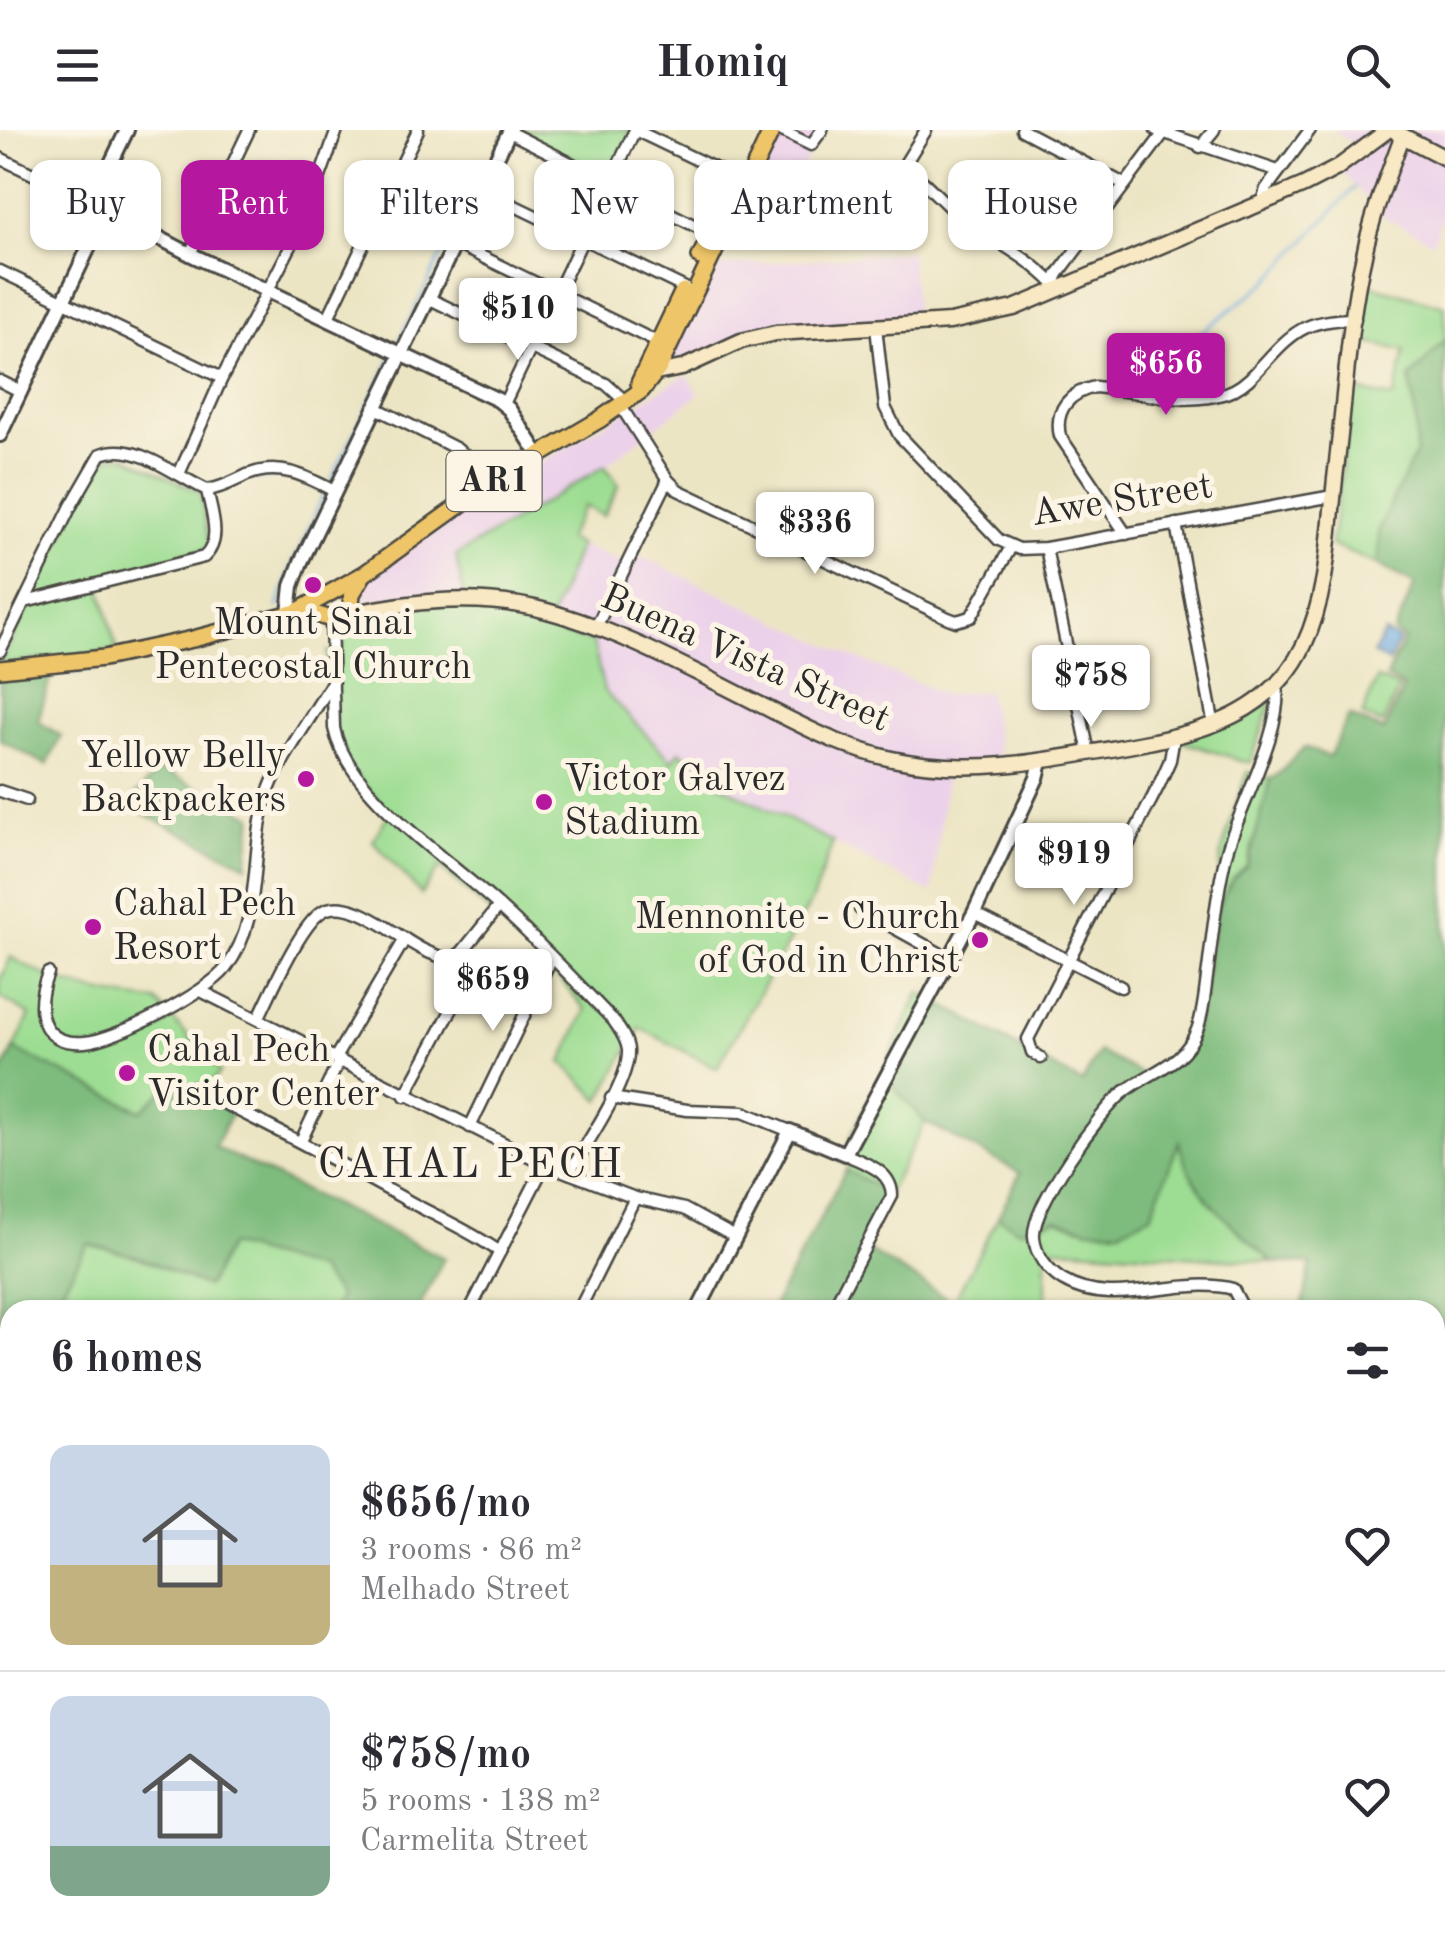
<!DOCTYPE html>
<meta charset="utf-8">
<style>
:root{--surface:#fff;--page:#f2f2f3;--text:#2b2b33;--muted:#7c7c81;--line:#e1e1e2;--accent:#b5179e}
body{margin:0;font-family:"Old Standard TT",serif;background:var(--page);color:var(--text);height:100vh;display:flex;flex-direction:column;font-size:38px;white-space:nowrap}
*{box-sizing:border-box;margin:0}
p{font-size:32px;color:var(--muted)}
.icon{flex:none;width:55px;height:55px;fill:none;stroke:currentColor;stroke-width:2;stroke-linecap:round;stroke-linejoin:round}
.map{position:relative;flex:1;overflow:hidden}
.drawer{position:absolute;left:0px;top:1170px;width:1445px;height:640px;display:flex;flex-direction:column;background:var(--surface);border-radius:30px 30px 0 0;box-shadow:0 2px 8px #0004}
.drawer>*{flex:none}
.banner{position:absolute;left:30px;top:30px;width:1385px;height:90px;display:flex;gap:20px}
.price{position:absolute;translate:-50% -85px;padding:0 22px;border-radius:10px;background:#fff;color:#222;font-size:32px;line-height:65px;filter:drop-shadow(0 2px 5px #0008)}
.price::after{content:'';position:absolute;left:50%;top:60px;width:30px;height:22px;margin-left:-15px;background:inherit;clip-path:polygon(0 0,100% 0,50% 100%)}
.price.current{background:var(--accent);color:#fff}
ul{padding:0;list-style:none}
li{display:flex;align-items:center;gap:30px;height:250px;padding:0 50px}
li+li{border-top:2px solid var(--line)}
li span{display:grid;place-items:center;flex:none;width:280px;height:200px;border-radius:20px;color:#555}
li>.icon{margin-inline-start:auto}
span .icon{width:120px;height:120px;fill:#fffc;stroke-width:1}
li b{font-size:42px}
h2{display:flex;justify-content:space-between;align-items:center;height:120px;padding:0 50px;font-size:42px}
.tag{padding:0 35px;border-radius:20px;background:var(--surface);box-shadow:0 2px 8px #0004;font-size:35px;line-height:90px}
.tag.current{background:var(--accent);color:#fff}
header{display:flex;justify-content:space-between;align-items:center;height:130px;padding:0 50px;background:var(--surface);font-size:45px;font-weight:700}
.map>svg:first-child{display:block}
</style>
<header><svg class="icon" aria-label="menu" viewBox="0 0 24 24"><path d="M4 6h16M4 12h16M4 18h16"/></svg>Homiq<svg class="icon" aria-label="search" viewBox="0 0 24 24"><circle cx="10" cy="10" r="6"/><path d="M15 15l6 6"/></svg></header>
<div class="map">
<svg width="1445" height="1810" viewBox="0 0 1445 1810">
<rect width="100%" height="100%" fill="#fcf5e5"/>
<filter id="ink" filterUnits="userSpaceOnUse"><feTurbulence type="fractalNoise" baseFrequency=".01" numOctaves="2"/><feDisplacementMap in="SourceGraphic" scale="20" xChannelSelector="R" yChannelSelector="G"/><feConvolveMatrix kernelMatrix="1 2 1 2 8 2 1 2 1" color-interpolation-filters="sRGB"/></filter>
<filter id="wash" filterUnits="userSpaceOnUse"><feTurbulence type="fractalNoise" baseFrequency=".0048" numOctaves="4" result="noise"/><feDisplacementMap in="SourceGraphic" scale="40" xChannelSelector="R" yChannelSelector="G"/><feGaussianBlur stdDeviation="2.25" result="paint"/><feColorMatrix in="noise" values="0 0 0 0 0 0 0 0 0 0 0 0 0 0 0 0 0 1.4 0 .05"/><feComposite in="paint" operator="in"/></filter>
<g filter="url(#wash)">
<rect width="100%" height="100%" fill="#ece5c4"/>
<g fill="#ecd1ea">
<polygon points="778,0 825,0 794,52 766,77 772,93 741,106 735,104 732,100"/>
<polygon points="1333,0 1445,0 1445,78 1433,112 1383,86 1335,35 1357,16"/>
<polygon points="910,122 917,195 763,201 672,235 669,231 714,137"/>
<polygon points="687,244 699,264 605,336 457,426 464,466 370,471 358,464 363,455 376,444 479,370"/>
<polygon points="579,415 630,437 638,425 849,525 947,565 988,561 1001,636 947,636 932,763 706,648 681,622 673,631 604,561 592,513 546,500"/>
</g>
<g fill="#9ddd93" stroke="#64845f" stroke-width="2.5">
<polygon points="521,0 629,0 630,5 608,49 519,4"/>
<polygon points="1367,154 1445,176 1445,210 1410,248 1416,292 1416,322 1379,399 1378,435 1331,415 1353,260 1394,268 1405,221 1359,211"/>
<polygon points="125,326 200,362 210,418 99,450 117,521 0,535 96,337 108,327"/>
<path d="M605 336 619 355 603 386 584 376 567 409 579 415 546 500 593 512 604 561 672 631 680 621 707 648 833 712 812 770 717 938 640 898 600 970 562 932 586 880 540 827 440 737 421 764 373 711 390 681C329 623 325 606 328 522L341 521 347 492 383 484 380 471 464 466 456 426Z"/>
<polygon points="1377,549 1399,558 1383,594 1362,585"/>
<polygon points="1278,555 1250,633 1170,608 1222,593"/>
<polygon points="1247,642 1271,649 1247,736 1233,750 1217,778 1221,724"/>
<path d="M11 827C59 856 101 865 156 871L220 942 203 966 142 981 14 919 30 885 0 867V850Z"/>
<polygon points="920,862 932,869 891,954 925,992 888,1063 846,1040 859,1015 850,1009"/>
<polygon points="1179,1010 1207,1069 1272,1132 1046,1117 1046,1180 949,1180 998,1087 1019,1099 1056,1089 1089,1099 1151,1085"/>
<polygon points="88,1114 139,1127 206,1157 229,1114 318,1140 340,1168 333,1180 50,1180"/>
<polygon points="189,1800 465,1800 487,1810 184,1810"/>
<polygon points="942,1800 1007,1800 1004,1810 970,1810"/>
</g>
<g fill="#7ebc7d" stroke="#547454" stroke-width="2.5">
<path d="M1445 210V1189L1435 1206V1180H1302L1311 1134 1272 1132C1235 1097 1190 1064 1179 1012L1151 1085 1120 1100 1089 1099 1056 1089 1019 1100 998 1087 1020 1043 925 992 891 954 932 869 1082 953 1099 922 1142 944 1176 933 1196 897 1217 778 1233 749 1247 736 1271 649C1285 641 1292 628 1305 617L1329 627 1349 586 1384 601 1404 557 1386 548 1404 509 1394 503 1415 454 1378 435 1379 399 1416 322V292L1410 248Z"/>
<polygon points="52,543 38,591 61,606 47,635 0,610 0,544"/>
<polygon points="160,639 253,686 247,735 126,675"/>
<polygon points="14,919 141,981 178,947 203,966 232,982 214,1017 444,1128 418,1180 333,1180 339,1167 318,1140 229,1115 207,1157 139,1127 88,1114 50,1180 10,1180 10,1534 0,1529 0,946"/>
<polygon points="846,1040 888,1063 861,1116 955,1173 949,1180 771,1180"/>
<polygon points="1445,1304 1445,1505 1435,1470 1435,1322"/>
<polygon points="10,1609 10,1671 0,1665 0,1628"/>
<polygon points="1435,1610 1445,1622 1445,1810 1004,1810 1007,1800 1435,1800"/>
<polygon points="584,1800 733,1800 732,1810 579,1810"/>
</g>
<g fill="#71ace2" stroke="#4e6c86" stroke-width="2.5">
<polygon points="1384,503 1399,510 1389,532 1373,524"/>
<polygon points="1445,1189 1445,1304 1435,1322 1435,1206"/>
<polygon points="1435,1470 1445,1505 1445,1622 1435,1610"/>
</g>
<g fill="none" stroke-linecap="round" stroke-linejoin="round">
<g stroke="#71ace2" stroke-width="2.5">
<polyline points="397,215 478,52"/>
<polyline points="1183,216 1267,152 1355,57"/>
<polyline points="251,349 287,346"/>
<polyline points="299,350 323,362"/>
<polyline points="331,351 392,226"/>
<polyline points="278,477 291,438 325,362"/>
<polyline points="948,493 967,499 978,489"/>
<polyline points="36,542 77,542 103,536"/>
<polyline points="0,1464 10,1466"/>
</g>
</g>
</g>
<g filter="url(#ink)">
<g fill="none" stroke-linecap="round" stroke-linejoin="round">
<g stroke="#484742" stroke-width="15">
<g id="minor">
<polyline points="635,0 737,49"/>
<polyline points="780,0 811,15 822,0"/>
<polyline points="1022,0 1124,54"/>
<polyline points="1156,0 1278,41"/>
<polyline points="509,2 711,104"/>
<polyline points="1200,17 1214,0"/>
<polyline points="0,28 92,73"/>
<path d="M903 37C927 51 942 73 963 89 994 111 1027 126 1054 154"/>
<polyline points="480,59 685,158"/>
<polyline points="1261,74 1266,59 1310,0"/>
<polyline points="720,108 742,108 851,68 888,51 903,37 926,0"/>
<polyline points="454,113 659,213"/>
<polyline points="190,124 249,0"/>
<polyline points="0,141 222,248"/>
<polyline points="1056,161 1054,154 1058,144 1166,0"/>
<polyline points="428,168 606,254 625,271"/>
<polyline points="327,190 418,0"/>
<polyline points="876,197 885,277 899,305 999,410 1019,419 1046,418 1333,366"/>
<polyline points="0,251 20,261"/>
<polyline points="504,274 635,0"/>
<polyline points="620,275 668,350 678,360 948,488 956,491 971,487 1011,417"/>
<polyline points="374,277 457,319 468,328 485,357"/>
<polyline points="179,344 222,248 304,91 337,0"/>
<polyline points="1176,394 1214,596"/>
<path d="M1126 404 1060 306C1054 280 1070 262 1095 257 1139 261 1181 277 1226 263 1239 259 1248 251 1257 241 1291 204 1302 189 1355 189"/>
<polyline points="1046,418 1089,623"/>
<path d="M25 472 204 427C223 410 211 382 207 360"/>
<path d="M331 490 334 598C347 664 450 730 499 776 539 812 576 852 614 891 619 899 627 909 628 920 630 952 585 1015 569 1043"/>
<polyline points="596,497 668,350"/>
<path d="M0 521 71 376 101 324C135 310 177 347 207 360 222 358 234 351 247 345 279 332 306 346 334 361"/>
<polyline points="0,661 27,670"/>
<polyline points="860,779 950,829"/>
<polyline points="974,783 1121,857"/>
<path d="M48 843C35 876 37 916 85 912 116 910 207 863 226 838 265 787 248 718 269 660 280 630 314 583 331 554"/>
<polyline points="201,861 545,1034 635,1068 684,1079 735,1107"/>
<path d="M258 889C270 865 303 787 327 779 348 772 375 790 391 800 413 814 428 826 453 829L462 822 499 776"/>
<polyline points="335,928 405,809"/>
<polyline points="1041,928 1032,922 1028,909 1159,655 1170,630 1174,607"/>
<path d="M191 957C266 994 339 1032 412 1073 442 1089 472 1102 500 1122"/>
<polyline points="405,966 461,862 461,843 453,829"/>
<polyline points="611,968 687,980 743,982 790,1001"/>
<polyline points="470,997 552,828"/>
<polyline points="301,1011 339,931"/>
<polyline points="470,1180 545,1034"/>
<polyline points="579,1180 635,1068"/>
<path d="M832 1180 892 1066C892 1040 865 1034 845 1024"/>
<path d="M1244 1180 1233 1159C1179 1145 1113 1181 1062 1150 1048 1141 1035 1125 1034 1107 1031 1077 1100 981 1124 962 1152 940 1183 936 1197 900 1204 882 1205 859 1208 840 1213 801 1217 760 1227 721 1240 676 1283 600 1277 555"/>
<polyline points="450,1800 474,1810"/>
<polyline points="904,1800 930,1810"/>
<polyline points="734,1810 735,1800"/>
</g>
</g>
<g stroke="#484742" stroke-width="18">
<g id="tertiary">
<polyline points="127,0 92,73 190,124 498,270 509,279 539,325"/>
<polyline points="0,305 106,81"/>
<polyline points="289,483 292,456 301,432 510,0"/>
<polyline points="698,1180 790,1001 845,1024 974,783 1037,648 1041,632"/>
<polyline points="0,1728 10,1734"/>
<polyline points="135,1800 155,1810"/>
<polyline points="368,1810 373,1800"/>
</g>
</g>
<g stroke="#484742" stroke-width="19">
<g id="secondary">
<polyline points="1397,3 1445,28"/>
<polyline points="656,243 682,238 741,211 776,203 950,192 1014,178 1304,55 1337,38 1388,0"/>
<path d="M350 484C410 471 473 464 535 478 615 497 689 539 763 576 805 597 845 619 892 629 975 647 1055 629 1138 614 1205 602 1272 582 1304 515 1329 462 1329 398 1336 340 1345 269 1348 194 1364 125 1372 85 1388 45 1402 7"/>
</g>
</g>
<g stroke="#484742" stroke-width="20">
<g id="trunk">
<polyline points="700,127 731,62"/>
<polyline points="639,253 683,161"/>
<path d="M298 482C317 481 327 491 341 490L350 484 352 464 362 447"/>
<polyline points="0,539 104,528 193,509 296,482 364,444 485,357 599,290 642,260 659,238 772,0"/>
</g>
</g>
<use href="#minor" stroke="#fff" stroke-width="10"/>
<use href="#tertiary" stroke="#fff" stroke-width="12"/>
<use href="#secondary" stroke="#f8e8c3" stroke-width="14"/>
<use href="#trunk" stroke="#eec569" stroke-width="15"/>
</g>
</g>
<g fill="#b5179e" stroke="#fcf5e5" stroke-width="4">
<circle cx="313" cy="455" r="10"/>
<circle cx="306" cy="649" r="10"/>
<circle cx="544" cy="672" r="10"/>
<circle cx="93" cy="797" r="10"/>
<circle cx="980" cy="810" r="10"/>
<circle cx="127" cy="943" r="10"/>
</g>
<g text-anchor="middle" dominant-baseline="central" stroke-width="10" stroke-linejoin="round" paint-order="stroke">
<rect fill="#fcf5e5" stroke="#6a6863" stroke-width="2.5" x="446.5" y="321" width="95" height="60" rx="8"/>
<g font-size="35" font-weight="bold" fill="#2b2b2b">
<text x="494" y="351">AR1</text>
</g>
<g font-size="38" fill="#2b2b2b" stroke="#fcf5e5">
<text transform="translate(1122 371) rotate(-9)">Awe Street</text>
<text transform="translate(745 529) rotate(24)">Buena Vista Street</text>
</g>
<g font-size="38" fill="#2b2b2b" stroke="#fcf5e5" text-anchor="start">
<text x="313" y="494" text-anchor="middle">Mount Sinai<tspan x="313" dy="44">Pentecostal Church</tspan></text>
<text x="286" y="627" text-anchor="end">Yellow Belly<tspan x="286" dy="44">Backpackers</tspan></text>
<text x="564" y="650">Victor Galvez<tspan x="564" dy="44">Stadium</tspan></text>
<text x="113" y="775">Cahal Pech<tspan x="113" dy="44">Resort</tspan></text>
<text x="960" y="788" text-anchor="end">Mennonite - Church<tspan x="960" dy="44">of God in Christ</tspan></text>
<text x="147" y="921">Cahal Pech<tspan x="147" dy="44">Visitor Center</tspan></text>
</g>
<g font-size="42" letter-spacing="2.5" fill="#2b2b2b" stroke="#fcf5e5">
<text x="471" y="1036">CAHAL PECH</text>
</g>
</g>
</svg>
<b class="price" style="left:518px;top:233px">$510</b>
<b class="price current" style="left:1166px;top:288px">$656</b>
<b class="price" style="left:815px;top:447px">$336</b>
<b class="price" style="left:1091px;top:600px">$758</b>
<b class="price" style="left:1074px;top:778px">$919</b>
<b class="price" style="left:493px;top:904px">$659</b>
<div class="banner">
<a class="tag">Buy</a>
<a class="tag current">Rent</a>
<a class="tag">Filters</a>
<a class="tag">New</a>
<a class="tag">Apartment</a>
<a class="tag">House</a>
</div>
<section class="drawer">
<h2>6 homes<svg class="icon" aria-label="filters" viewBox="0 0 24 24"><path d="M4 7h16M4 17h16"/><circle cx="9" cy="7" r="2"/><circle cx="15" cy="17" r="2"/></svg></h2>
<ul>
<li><span style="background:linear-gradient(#c9d6e8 60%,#c2b280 0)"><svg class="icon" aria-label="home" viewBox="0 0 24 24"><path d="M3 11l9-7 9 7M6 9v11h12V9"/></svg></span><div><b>$656/mo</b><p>3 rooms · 86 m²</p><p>Melhado Street</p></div><svg class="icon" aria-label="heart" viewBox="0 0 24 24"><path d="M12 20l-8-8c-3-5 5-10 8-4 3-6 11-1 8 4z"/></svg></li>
<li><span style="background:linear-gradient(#c9d6e8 75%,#7fa58c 0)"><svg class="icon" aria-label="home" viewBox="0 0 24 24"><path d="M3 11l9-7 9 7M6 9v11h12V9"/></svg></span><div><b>$758/mo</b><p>5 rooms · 138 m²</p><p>Carmelita Street</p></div><svg class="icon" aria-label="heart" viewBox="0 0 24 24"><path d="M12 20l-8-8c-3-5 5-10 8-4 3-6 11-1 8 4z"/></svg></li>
</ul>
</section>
</div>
